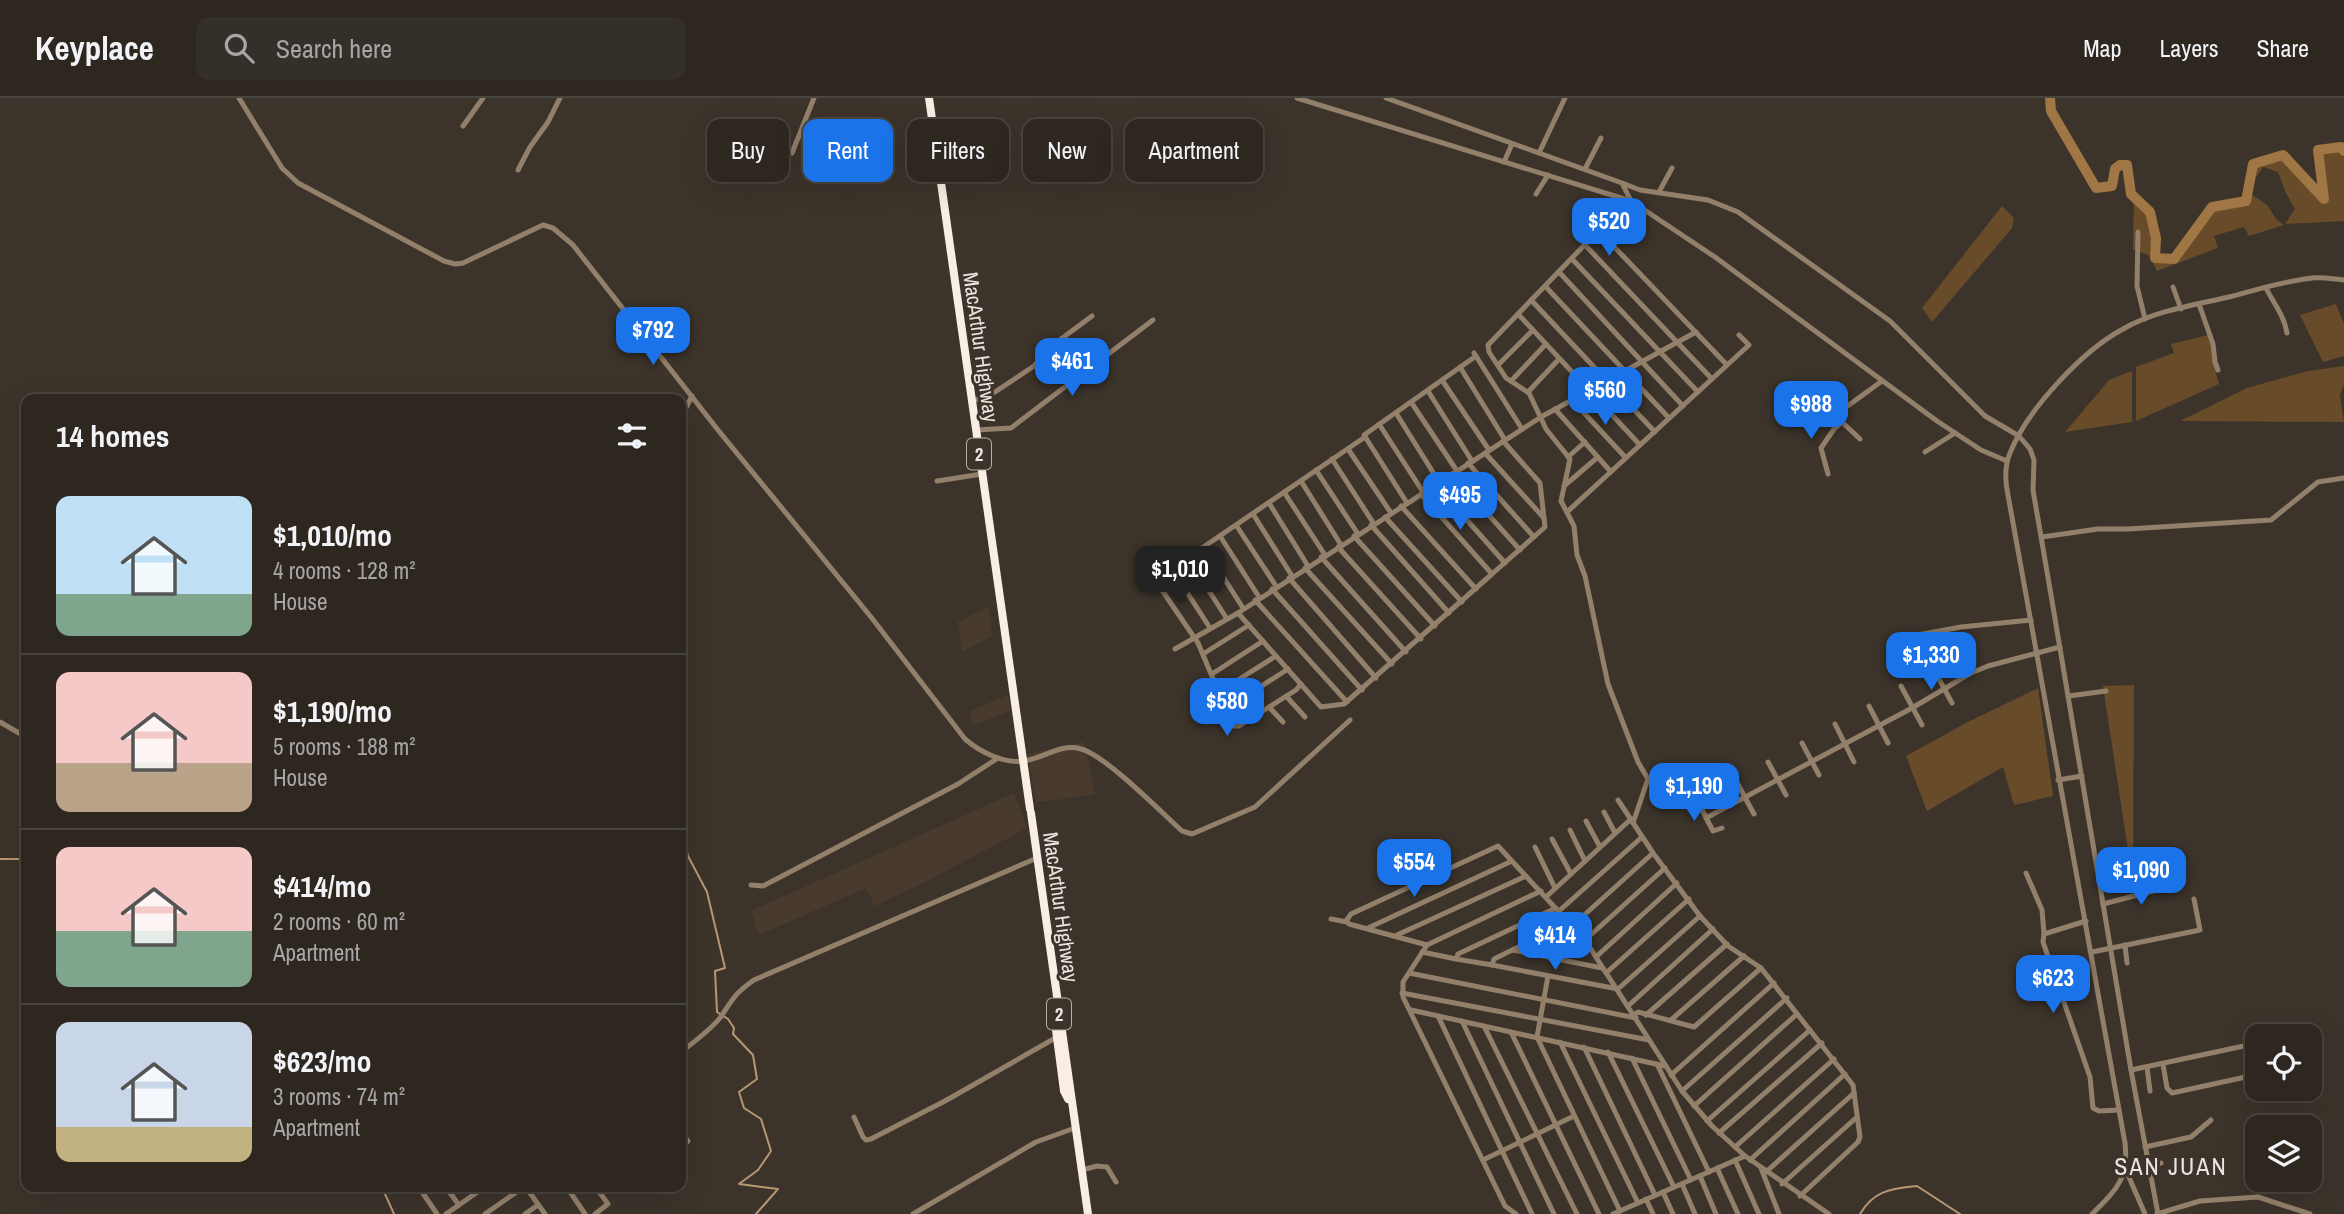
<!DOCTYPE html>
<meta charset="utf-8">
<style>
:root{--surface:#2d2720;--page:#352f29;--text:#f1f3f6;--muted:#a7a5a5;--line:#48443e;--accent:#1a73e8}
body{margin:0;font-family:"Archivo Narrow",sans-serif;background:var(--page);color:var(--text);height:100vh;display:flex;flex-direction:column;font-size:26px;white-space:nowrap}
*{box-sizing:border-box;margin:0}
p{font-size:23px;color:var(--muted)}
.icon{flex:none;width:38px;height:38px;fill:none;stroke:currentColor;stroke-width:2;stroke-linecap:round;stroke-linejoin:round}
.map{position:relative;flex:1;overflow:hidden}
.details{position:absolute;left:21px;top:296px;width:665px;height:798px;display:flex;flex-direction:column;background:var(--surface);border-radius:14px;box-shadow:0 7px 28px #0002,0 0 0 2px var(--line)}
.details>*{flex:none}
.banner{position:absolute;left:707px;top:21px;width:665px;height:63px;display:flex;gap:14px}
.fabs{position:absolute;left:2245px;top:926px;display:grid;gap:14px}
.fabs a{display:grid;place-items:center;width:77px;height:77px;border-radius:14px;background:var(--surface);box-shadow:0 7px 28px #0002,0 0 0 2px var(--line);font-size:35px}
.price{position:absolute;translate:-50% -60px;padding:0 16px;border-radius:14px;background:var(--accent);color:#fff;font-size:23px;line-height:46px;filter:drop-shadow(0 2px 4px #0008)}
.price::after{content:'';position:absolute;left:50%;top:42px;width:21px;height:16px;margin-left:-10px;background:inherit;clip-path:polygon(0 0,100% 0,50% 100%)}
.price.selected{background:#222;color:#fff}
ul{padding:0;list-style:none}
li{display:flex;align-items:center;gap:21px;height:175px;padding:0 35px}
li+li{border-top:2px solid var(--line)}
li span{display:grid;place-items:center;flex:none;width:196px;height:140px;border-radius:14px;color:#555}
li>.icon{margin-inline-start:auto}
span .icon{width:84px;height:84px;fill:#fffc;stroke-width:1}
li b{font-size:30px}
h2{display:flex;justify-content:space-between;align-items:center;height:84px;padding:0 35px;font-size:30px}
.tag{padding:0 24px;border-radius:14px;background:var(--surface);box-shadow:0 7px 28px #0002,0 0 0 2px var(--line);font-size:24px;line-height:63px}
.tag.selected{background:var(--accent);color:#fff}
header{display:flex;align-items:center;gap:42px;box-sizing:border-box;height:98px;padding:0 35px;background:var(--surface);border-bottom:2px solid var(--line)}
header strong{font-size:33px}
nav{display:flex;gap:38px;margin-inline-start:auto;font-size:24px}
.search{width:490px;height:63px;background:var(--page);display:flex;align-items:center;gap:18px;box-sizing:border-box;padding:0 24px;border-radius:14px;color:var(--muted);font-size:26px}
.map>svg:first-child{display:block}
</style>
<header>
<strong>Keyplace</strong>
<div class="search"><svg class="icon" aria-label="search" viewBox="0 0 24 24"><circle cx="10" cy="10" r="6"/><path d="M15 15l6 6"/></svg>Search here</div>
<nav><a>Map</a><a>Layers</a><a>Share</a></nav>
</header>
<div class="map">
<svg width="2344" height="1116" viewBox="0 0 2344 1116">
<rect width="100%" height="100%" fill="#3c342b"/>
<g fill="#483b2d">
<polygon points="989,508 992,538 962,554 958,524"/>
<polygon points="1008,597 1010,613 972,628 970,613"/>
<polygon points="1084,644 1095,696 1036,705 1028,656"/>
<polygon points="1014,695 1027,730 931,781 875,808 866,790 759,837 751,813"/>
</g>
<g fill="#684b29">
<path d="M2344 46V123L2285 126 2295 111 2285 93 2278 74 2263 69 2255 81 2251 96 2267 107 2277 122 2284 127 2249 138 2244 129 2214 138 2218 150 2157 173 2150 158 2133 151 2134 95C2158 117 2160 123 2158 155L2173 157 2211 105 2243 99 2251 62 2286 54 2320 92 2315 49Z"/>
<polygon points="2002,108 2014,120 2012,130 1932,224 1922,210"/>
<polygon points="2336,206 2344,226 2344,258 2323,264 2300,217"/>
<path d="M2208 237C2215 253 2213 269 2219 286L2136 323V269L2174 255 2171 246Z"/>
<polygon points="2344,268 2344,286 2340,298 2344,324 2180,323 2247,290 2308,273"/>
<polygon points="2132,273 2132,324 2065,334 2109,282"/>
<polygon points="2134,587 2133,785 2103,588"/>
<polygon points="2038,590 2053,698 2014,707 2003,669 1927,713 1906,658 1968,624"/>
</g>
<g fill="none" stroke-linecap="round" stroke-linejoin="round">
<g stroke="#b69773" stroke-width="2">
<polyline points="681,732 688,758 707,794 725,870 715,873 717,914 728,921 734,930 733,936 753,957 757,981 739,994 744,1010 761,1021 771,1053 758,1072 739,1086 778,1091 756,1116"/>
<polyline points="0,761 26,761"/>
<polyline points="390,1088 385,1096 394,1116"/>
<path d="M1860 1116C1874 1092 1891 1091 1917 1088L1960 1116"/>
</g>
<polyline stroke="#a07644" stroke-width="10" points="2050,0 2051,13 2096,90 2112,88 2115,71 2120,67 2127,67 2131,96 2150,114 2156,140 2155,160 2174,161 2212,109 2246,103 2253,66 2283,57 2324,101 2318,52 2341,49 2344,53"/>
<g stroke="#93806b" stroke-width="5">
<path d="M239 0 282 70 298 85 444 163 455 166 463 165 543 127 553 130 573 147 718 332 871 519 965 641C980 654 1004 666 1024 663 1045 660 1060 645 1081 651 1105 657 1161 714 1182 733L1192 736 1255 709 1350 622"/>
<polyline points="1297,0 1631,103"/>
<polyline points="1386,0 1622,85 1631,103 1715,159 1937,323 1981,352 2007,363"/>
<polyline points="463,28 483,0"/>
<polyline points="792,55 814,0"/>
<polyline points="1539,55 1565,0"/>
<polyline points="1504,64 1512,46"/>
<polyline points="1585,71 1601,40"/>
<polyline points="518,72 530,49 548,24 560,0"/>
<polyline points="1622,85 1640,92 1708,102 1738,114 1890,223 1985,318 2019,338 2030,351 2034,362 2033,392 2051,497 2131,972 2158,1116"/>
<polyline points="1659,94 1672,70"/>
<polyline points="1536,96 1548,77"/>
<polyline points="2138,134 2137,188 2145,221"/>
<polyline points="1585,147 1712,281"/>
<polyline points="1572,161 1698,294"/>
<polyline points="1559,174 1683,308"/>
<polyline points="1545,188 1669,320"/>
<polyline points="2173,189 2181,211"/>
<path d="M2266 190C2274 206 2284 217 2287 235"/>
<polyline points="1531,202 1655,334"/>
<polyline points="2199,206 2213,246 2215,264 2218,272"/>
<polyline points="1518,216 1640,347"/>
<polyline points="1474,255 1522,331"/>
<polyline points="1498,267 1533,232"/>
<polyline points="1460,269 1505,342"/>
<polyline points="1442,282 1489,352"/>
<polyline points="1511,283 1546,246"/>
<polyline points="1428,293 1472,363"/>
<polyline points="1528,294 1559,261"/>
<polyline points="1572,302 1626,360"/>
<polyline points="971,304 995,294 1034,268 1053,247 1092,218"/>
<polyline points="1411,304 1457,373"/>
<polyline points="1555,311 1611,374"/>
<polyline points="1396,315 1439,384"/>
<polyline points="681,319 692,298"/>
<polyline points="1379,326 1423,394"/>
<polyline points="976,332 1011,330 1153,222"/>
<polyline points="1860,341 1842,324 1838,315 1882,283"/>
<polyline points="1348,351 1391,415"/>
<polyline points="1925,354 1955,335"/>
<polyline points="1485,355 1544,420"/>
<polyline points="1568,359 1585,344"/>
<polyline points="1332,361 1374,426"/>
<polyline points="1468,365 1534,439"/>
<polyline points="1316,372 1358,436"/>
<polyline points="1452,376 1520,452"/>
<polyline points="1828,376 1821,350 1834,331 1842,324"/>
<polyline points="937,383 982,376"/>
<polyline points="1301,383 1341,447"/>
<polyline points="1435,386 1505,465"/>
<polyline points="1564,388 1598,359"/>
<polyline points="1284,394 1325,457"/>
<polyline points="1269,405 1308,468"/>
<polyline points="1407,405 1364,337 1476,258"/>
<polyline points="1401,408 1476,491"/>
<polyline points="1567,414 1749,247 1739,237"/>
<polyline points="1253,416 1292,478"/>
<polyline points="1385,419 1462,504"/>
<polyline points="1236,427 1276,488"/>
<polyline points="1371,427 1449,515"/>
<polyline points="1220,438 1259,499"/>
<polyline points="1354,438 1435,528"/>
<polyline points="2042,439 2098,431 2128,431 2271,422 2318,384 2344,380"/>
<polyline points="1204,449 1243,510"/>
<polyline points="1338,449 1421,541"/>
<polyline points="1321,459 1406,554"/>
<polyline points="1188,460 1227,521"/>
<polyline points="1305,470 1392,566"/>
<polyline points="1172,471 1210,530"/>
<polyline points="1492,476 1545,429 1540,385 1503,343"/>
<polyline points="1289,480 1376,580"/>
<polyline points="1272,491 1362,592"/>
<polyline points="1255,502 1347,604"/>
<polyline points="1238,515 1321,609 1344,606 1492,476 1421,396"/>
<polyline points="1907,539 1961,529 2031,522"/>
<polyline points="1175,551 1238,515 1541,319 1696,234"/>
<polyline points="1203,556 1249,527"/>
<polyline points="1933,570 1952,605"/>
<polyline points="1212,576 1263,543"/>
<polyline points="1301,586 1296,592 1239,628 1233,628 1198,545 1155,482 1365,339"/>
<polyline points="1901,588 1922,627"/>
<polyline points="1219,594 1276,558"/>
<polyline points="1286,598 1305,619"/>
<polyline points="2069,598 2106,593"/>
<polyline points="1869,608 1888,645"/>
<polyline points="1269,609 1283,624"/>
<polyline points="1226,611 1288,571"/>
<polyline points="0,624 26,639"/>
<polyline points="1835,626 1854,664"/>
<polyline points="1802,645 1819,677"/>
<polyline points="1768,664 1786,697"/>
<polyline points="1735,681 1754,716"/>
<polyline points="2058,682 2082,678"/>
<polyline points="1707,700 1700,703 1699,706 1713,733 1722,730"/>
<polyline points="1618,702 1653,755 1700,818 1728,848 1761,870 1853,987 1860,1039 1858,1044 1800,1098"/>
<polyline points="1604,714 1615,735"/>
<polyline points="1706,720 1912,610 1971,575 1988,568 2060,549"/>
<polyline points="1586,723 1600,749"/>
<polyline points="1633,725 1648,681 1638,664 1608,586 1585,478 1577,457 1574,428 1561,403 1570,361 1546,331 1529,295 1506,280 1489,254 1488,247 1595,136 1601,135 1727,267"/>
<polyline points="1570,732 1585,763"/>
<polyline points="1552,741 1571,776"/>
<polyline points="1535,749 1555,790"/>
<polyline points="2026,775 2042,812 2044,836"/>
<polyline points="751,787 763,788 958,686 998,660"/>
<polyline points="1546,799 1631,721"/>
<polyline points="2103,806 2172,788"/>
<polyline points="1559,813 1642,739"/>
<polyline points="1331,821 1347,824"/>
<polyline points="2086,823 2044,836 2043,844 2090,979 2093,1010 2099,1013 2119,1012"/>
<polyline points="1569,824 1494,861 1492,867 1618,891 1700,818"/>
<polyline points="1572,828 1653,755"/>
<polyline points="1368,830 1512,763"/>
<polyline points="1397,837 1526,778"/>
<polyline points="1585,842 1665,770"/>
<polyline points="1427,847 1541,793"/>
<polyline points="2125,847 2127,865"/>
<polyline points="1513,852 1602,870"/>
<polyline points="1422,854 1456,861"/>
<polyline points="2092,854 2200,832 2194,801"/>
<polyline points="1597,858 1677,785"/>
<polyline points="1492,867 1456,861 1458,856 1556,810"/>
<polyline points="1409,875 1636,920"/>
<polyline points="1606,875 1689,801"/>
<polyline points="1548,878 1537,939 1620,1113"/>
<polyline points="1402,895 1649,942"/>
<polyline points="1628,908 1713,831"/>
<polyline points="1411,912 1665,968"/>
<polyline points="1634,917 1638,914 1694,929 1761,870"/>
<polyline points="1646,917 1727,846"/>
<polyline points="1438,918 1532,1116"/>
<polyline points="1671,922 1744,858"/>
<polyline points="1462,923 1554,1116"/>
<polyline points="1484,928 1577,1116"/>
<polyline points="1511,934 1599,1116"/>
<polyline points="1560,944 1638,1105"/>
<polyline points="1584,949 1655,1097"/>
<path d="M681 954C694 944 709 933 720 920 733 901 734 896 754 882L1037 760"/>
<polyline points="1608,954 1674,1089"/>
<polyline points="1632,960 1691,1082"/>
<polyline points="1657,966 1709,1074"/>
<polyline points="2163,966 2167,990 2172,995 2255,977"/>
<polyline points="2147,969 2150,993"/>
<polyline points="2131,972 2258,945"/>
<polyline points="1671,977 1774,885"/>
<polyline points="1682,993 1787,900"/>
<polyline points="1694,1008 1797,916"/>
<polyline points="854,1019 863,1039 866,1042 871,1041 945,1003 1057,939"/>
<polyline points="1707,1023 1810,932"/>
<polyline points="681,1034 688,1043 681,1049"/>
<polyline points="1719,1035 1822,945"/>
<polyline points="1735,1049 1834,961"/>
<polyline points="2145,1049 2191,1039 2211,1022"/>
<polyline points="1483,1062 1574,1018"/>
<polyline points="1735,1062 1759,1116"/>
<polyline points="1750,1062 1845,976"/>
<polyline points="2149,1069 2161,1065"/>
<polyline points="1717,1070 1738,1116"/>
<polyline points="1761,1070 1779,1116"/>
<polyline points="2125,1070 2145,1116"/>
<polyline points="1082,1072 1097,1068 1107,1069 1116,1084"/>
<polyline points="1766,1074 1854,995"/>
<polyline points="1700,1078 1716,1116"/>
<polyline points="1682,1086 1695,1116"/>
<polyline points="1782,1086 1857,1019"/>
<polyline points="418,1088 437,1116"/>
<polyline points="445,1088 459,1107"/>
<polyline points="525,1088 545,1116"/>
<polyline points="566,1088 585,1116"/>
<polyline points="624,1088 626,1091 629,1088"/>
<polyline points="1663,1094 1673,1116"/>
<polyline points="1646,1101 1653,1116"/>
<polyline points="446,1116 486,1088"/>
<polyline points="485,1116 525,1088"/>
<polyline points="525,1116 538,1107"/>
<polyline points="595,1116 608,1106 595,1088"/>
<polyline points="913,1116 1036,1044 1075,1030"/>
<polyline points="1516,1116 1505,1108 1403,899 1403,884 1427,847 1349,826 1346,823 1351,816 1498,748 1585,842 1682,993 1712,1028 1745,1058 1829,1116"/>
<polyline points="1613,1116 1745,1058"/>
<path d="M2092 1116C2116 1092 2129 1081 2125 1045L2008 397C2005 383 2004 369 2010 355 2027 312 2082 253 2123 231 2154 213 2194 207 2229 199 2256 192 2284 183 2312 180 2323 179 2333 181 2344 182"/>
<polyline points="2157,1116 2200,1103 2258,1099 2310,1116"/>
</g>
<g stroke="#f8eee4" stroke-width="8">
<polyline points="929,0 1030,711"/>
<polyline points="1031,715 1088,1116"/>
<polyline points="1056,932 1064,993 1068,1001"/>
</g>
</g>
<g text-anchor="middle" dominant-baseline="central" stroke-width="6" stroke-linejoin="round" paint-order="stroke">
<g fill="#3c342b" stroke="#b6b0aa" stroke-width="2">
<rect x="967" y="340.5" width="24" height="31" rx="5"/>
<rect x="1047" y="900.5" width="24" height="31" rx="5"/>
</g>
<g font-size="19" font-weight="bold" fill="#ebe5e0">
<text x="979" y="356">2</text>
<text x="1059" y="916">2</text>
</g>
<g font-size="21" fill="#ebe5e0" stroke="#3c342b">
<text transform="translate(981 249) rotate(82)">MacArthur Highway</text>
<text transform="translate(1061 809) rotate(82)">MacArthur Highway</text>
</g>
<g font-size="24" letter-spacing="2" fill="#ebe5e0" stroke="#3c342b">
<text x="2171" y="1068">SAN JUAN</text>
</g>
</g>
</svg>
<div class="fabs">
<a><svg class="icon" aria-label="locate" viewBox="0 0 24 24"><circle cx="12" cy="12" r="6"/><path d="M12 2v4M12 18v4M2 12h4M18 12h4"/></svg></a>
<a><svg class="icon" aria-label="layers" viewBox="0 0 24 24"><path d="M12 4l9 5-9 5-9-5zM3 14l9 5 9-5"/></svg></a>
</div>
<b class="price" style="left:1609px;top:160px">$520</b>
<b class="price" style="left:653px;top:269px">$792</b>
<b class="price" style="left:1072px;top:300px">$461</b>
<b class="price" style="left:1605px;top:329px">$560</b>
<b class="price" style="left:1811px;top:343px">$988</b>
<b class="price" style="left:1460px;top:434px">$495</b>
<b class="price selected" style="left:1180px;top:508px">$1,010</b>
<b class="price" style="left:1931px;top:594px">$1,330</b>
<b class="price" style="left:1227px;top:640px">$580</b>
<b class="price" style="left:1694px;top:725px">$1,190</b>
<b class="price" style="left:1414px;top:801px">$554</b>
<b class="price" style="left:2141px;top:809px">$1,090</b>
<b class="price" style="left:1555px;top:874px">$414</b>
<b class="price" style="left:2053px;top:917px">$623</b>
<div class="banner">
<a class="tag">Buy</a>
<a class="tag selected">Rent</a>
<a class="tag">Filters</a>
<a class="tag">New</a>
<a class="tag">Apartment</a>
</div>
<section class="details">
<h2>14 homes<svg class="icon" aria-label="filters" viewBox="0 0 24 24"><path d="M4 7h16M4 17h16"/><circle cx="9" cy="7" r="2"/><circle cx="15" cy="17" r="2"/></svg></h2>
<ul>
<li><span style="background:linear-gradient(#bfe0f5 70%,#7fa58c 0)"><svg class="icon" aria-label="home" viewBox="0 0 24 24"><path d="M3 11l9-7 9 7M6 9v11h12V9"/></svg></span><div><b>$1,010/mo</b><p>4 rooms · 128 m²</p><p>House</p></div></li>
<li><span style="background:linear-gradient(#f6c9c9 65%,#b9a48a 0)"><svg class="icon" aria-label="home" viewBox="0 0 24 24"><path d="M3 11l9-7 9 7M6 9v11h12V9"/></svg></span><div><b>$1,190/mo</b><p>5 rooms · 188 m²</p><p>House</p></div></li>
<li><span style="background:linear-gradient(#f6c9c9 60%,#7fa58c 0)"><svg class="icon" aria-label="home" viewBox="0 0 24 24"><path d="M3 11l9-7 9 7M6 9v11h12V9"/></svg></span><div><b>$414/mo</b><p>2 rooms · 60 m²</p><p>Apartment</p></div></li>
<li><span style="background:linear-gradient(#c9d6e8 75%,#c2b280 0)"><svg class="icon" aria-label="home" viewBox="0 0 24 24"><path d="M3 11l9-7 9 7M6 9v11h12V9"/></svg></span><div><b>$623/mo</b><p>3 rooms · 74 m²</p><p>Apartment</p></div></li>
</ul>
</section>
</div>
